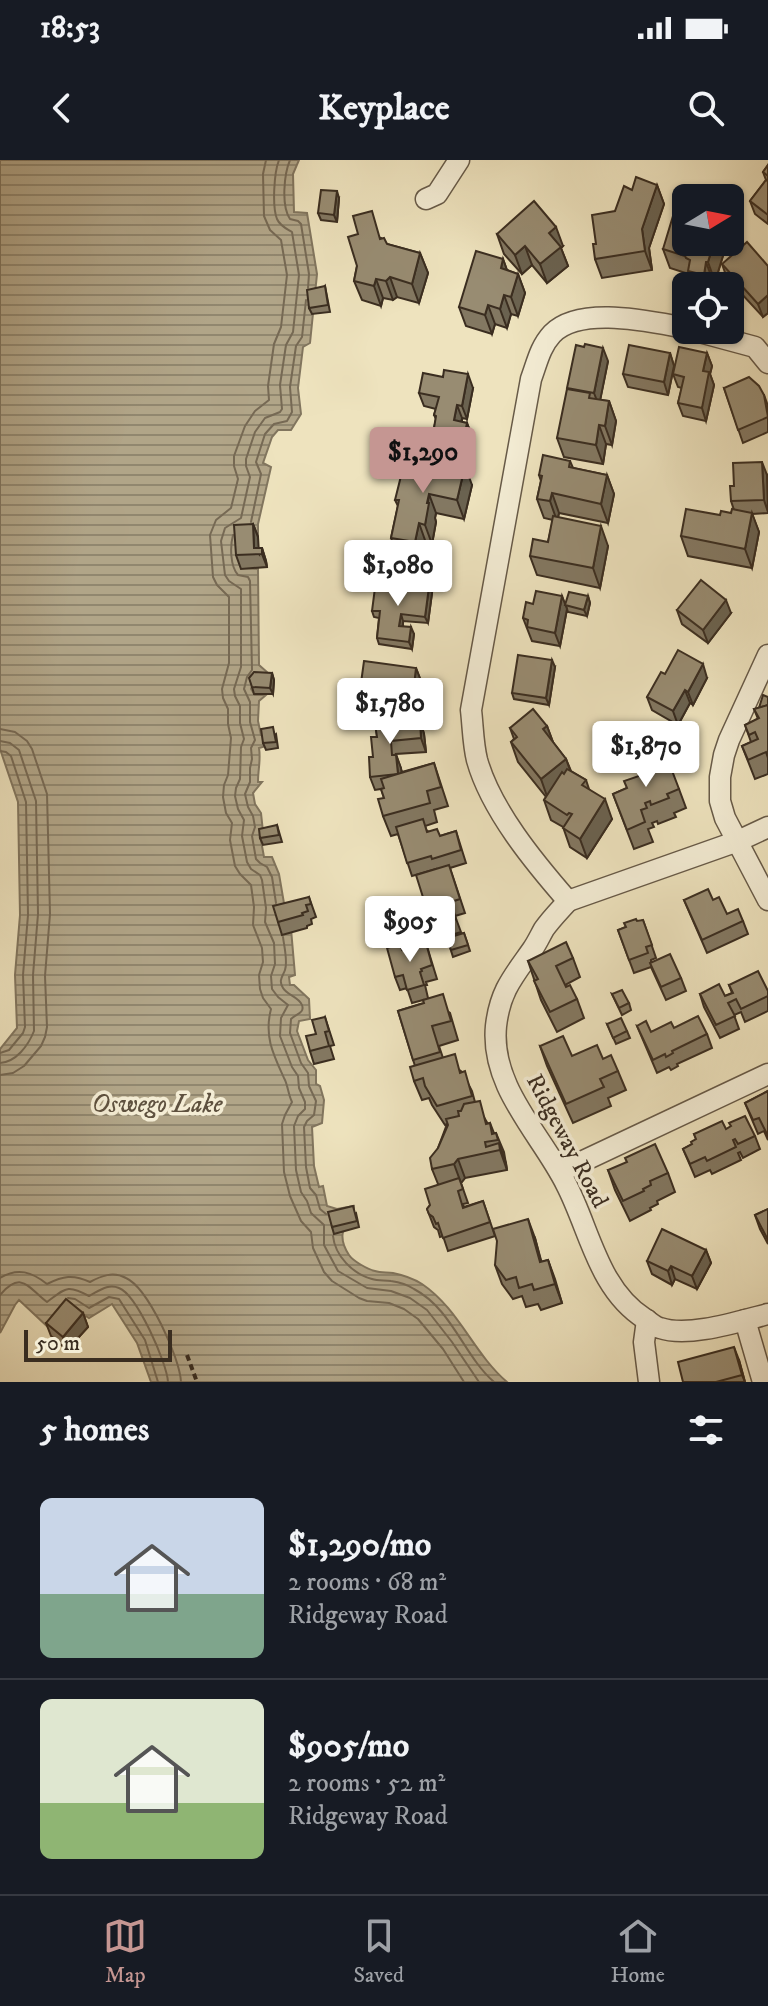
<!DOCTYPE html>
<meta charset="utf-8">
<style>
:root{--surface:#171b24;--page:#242831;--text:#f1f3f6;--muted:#9ea1a6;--line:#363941;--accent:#c59692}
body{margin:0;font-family:"IM FELL DW Pica",serif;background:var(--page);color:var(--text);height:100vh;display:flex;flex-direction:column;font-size:30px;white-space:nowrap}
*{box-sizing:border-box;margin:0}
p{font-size:26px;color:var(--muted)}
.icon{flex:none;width:44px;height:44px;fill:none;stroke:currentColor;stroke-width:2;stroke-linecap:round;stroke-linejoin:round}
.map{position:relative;height:1222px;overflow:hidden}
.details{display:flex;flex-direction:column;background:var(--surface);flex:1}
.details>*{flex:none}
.needle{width:52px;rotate:80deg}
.buttons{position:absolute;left:672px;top:24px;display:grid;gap:16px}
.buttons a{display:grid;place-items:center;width:72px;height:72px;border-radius:12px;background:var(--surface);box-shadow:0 2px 6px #0004;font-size:40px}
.scale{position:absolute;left:24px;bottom:20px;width:148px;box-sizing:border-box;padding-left:8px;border:4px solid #3a2d20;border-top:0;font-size:22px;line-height:28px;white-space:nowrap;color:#3a2d20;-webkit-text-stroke:6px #f4edd5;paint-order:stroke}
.price{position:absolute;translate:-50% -68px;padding:0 18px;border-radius:8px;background:#fff;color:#222;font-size:26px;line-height:52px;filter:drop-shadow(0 2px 4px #0008)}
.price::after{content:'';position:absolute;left:50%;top:48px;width:24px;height:18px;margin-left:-12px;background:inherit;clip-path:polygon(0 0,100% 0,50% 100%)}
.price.selected{background:var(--accent);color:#111}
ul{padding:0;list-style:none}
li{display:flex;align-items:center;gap:24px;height:200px;padding:0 40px}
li+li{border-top:2px solid var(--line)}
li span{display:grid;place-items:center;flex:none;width:224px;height:160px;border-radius:12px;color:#555}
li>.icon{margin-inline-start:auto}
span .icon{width:96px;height:96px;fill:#fffc;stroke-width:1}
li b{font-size:34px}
h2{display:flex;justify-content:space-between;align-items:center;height:96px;padding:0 40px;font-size:34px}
.status{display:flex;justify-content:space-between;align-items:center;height:56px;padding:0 40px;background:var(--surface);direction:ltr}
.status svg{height:22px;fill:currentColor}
header{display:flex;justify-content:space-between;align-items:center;height:104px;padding:0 40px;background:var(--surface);font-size:36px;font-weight:700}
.menu{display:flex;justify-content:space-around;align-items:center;height:112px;border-top:2px solid var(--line);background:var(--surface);font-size:22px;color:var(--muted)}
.menu a{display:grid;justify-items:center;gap:4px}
.menu .selected{color:var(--accent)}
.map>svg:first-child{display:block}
</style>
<div class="status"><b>18:53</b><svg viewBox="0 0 49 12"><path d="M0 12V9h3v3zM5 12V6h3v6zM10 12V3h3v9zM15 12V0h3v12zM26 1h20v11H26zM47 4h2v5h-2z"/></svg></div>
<header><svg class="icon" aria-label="back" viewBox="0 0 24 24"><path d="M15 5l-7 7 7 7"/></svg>Keyplace<svg class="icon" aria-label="search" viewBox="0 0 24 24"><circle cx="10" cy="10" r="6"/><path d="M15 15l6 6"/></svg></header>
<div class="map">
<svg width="768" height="1222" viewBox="0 0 768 1222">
<defs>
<pattern id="water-rules" width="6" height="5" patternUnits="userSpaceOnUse" patternTransform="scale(2)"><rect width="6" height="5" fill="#b1a588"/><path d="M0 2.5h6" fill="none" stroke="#91876f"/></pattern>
</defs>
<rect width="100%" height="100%" fill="#eee3be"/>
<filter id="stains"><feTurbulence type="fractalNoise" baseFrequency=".0025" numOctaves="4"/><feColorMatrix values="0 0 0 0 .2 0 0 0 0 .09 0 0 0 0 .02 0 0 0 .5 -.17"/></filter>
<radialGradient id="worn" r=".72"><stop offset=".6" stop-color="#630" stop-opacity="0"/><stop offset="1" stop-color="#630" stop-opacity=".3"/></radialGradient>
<path fill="url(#water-rules)" stroke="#81755e" stroke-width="2" d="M0 0H299L293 14 294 52 307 53 317 114 310 183 303 187 298 228 301 254 291 270H278L272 277 263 303 271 307 258 364V377L240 378 241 408 258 409 259 505 267 512 270 519H255L251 529 255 535H266L259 541 258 561 261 575H265L266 586 259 588C261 600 258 609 258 622H262L253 633 255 644 261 653 263 672 260 675 264 697H272L279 714 286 755 291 769 295 815 289 817 290 825H294L309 839 310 859 299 861 297 871 308 900 316 910V924L320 926 324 940 322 963 312 967 314 1006 319 1027 323 1026 327 1046 337 1049 354 1046V1051C343 1067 337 1077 349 1095 353 1101 367 1109 375 1111 381 1113 387 1112 393 1113 403 1115 414 1119 422 1124 459 1149 474 1194 507 1222H151L137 1183 112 1144 89 1158 70 1146 50 1169 19 1140 15 1145 0 1173V889L17 868 15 815 20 755 18 642 0 589Z"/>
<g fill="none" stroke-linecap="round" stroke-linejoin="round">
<g stroke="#766954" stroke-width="2">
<path d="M266 0 263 14 264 56 270 70 281 80 287 115 281 167 274 184 268 226 269 240 255 251 245 266 234 296V306L238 319 231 348 216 360 210 375 213 417 217 425 229 437V503L222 529 223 538 228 549V564L231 578 228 615 224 625 223 637 226 653 232 663 230 680 235 706 240 714 251 725 254 747 253 765 262 788 263 802 259 815 260 829 263 838 271 849C264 876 273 894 284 918 288 925 288 934 292 942L285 955 282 964 284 1012 290 1036 301 1061 311 1072 313 1088 324 1112 332 1121 359 1138 367 1141 389 1143 404 1149 418 1159 443 1189 464 1222"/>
<path d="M279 0C274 13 272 46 277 59 280 66 287 69 292 72L299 115 293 172 286 185 280 225 282 249 280 252 265 258 255 272 246 299V306L250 317 241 358 225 368 221 381 225 415 229 421 241 429V507L234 529 235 536 240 546V563L244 579 241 587 240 619 236 628 235 636 238 649 244 660 242 676 247 702 251 709 260 715 262 720 266 748 265 762 274 783 275 804 271 816 272 829 278 837 288 845 281 858 280 876 292 907 298 916 299 928 305 942V949L298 956 294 966 296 1010 301 1032 307 1041 311 1053 324 1065V1085L338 1111 367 1128 391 1131 410 1138 427 1150 452 1182 479 1222"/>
<path d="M290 0C284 14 281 46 290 59L298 61 301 64 309 114 308 128"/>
<polyline points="251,362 261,314 256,302 265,274 274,264 287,261 292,252 290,227 296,186 302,177 306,140"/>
<path d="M233 375C230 386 230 406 238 415L248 417 250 421 252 510 247 517 244 529 250 542V562L255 580 251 588 252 599 250 608V622L245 634 248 647 253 656 255 667 252 676 256 699 260 703 267 707 272 717 276 743"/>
<polyline points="0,569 15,572 27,581 32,589 47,634 50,754 45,816 47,867 45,877 41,886 24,906 13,913 0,915"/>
<path d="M0 581 10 583 19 590 36 641 38 754 33 815 34 871C28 886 16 902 0 903"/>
<polyline points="0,591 6,592 11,596 26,642 28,755 23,815 25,867 23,873 9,890 0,893"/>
<path d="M283 777C284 786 288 801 285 810 283 816 278 820 283 828 287 835 299 837 302 845 305 853 296 854 291 859L290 873 301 903 308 913 309 926 316 941 314 955 307 961 304 967 306 1007 310 1028 316 1035 320 1049 326 1054"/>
<path d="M333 1076C335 1096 353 1114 372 1119 378 1121 385 1120 391 1121 398 1122 408 1125 414 1129 452 1149 464 1196 494 1222"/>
<path d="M0 1118C18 1107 32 1112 47 1124 63 1116 73 1114 90 1122 101 1116 113 1111 126 1118 148 1128 180 1198 181 1222"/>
<path d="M0 1135C22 1109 29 1129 47 1142 66 1128 67 1124 89 1136 99 1131 108 1123 119 1128 137 1135 167 1203 168 1222"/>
<polyline points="68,1138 75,1139 89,1148 109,1137 119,1139 145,1180 158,1222"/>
</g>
<g stroke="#675a48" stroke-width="23">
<g id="minor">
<polyline points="426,39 437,34 459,0"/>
<polyline points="692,170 755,187 768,203"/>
<polyline points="768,495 729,580 724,595 720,617 720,641 725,658 768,740"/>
<path d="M568 741C534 702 491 650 477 600 473 584 473 567 471 550L531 219C537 203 540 187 552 174 580 145 651 162 686 168"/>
<path d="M568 741C560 750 551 759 544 769 540 776 537 783 532 790 513 817 500 831 496 866 490 927 541 974 566 1024 590 1070 598 1129 645 1159 650 1162 655 1167 660 1168 689 1178 740 1161 768 1154"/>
<polyline points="568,741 738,681 768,667"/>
<polyline points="560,1012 768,914"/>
<polyline points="647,1160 644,1182 649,1222"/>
<polyline points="745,1160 763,1222"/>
</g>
</g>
<polyline stroke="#3a2d20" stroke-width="4" stroke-dasharray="6 4" stroke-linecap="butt" points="187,1195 197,1222"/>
<use href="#minor" stroke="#f4edd5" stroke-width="20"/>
</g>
<g fill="#837862" stroke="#3a2d20" stroke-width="2">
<polygon points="768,5 768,64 755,54 750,41 766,20 763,12"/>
<polygon points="657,25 664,44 649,88 652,110 602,118 595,99 596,84 615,51 632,30"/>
<polygon points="339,38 337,62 321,60 318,53"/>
<polygon points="358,74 381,78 387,84 420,93 428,113 419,143 397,137 393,140 383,138 381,146 362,140 354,121 357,106"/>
<polygon points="497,74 563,86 561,88 568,106 547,123 532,105 522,114 504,94"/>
<polygon points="663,89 725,89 715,122 713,121 712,126 694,126 689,114 670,108"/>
<polygon points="503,99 507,110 518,114 525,133 518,156 511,154 507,168 495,164 492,174 466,166 459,147"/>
<polygon points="722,104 768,106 768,153 763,157 727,118"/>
<polygon points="325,126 330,152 312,154 309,148"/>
<polygon points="670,193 674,206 668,235 628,227 623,214"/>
<polygon points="707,193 712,206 710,214 714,225 706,261 683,256 678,243 682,228 678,227 673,214"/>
<polygon points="608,201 600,240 609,241 616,261 612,285 606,284 603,304 564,297 557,278"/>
<polygon points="473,228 467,259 462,258 462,262 467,263 472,276 466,306 444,302 472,325 464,359 436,353 435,358 436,362 432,384 426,383 422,402 398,397 391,378 398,346 395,340 427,312 435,314 438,300 430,299 425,286 434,268 436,259 434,255 436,249 424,246 419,233"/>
<polygon points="724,228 764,235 768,246 768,272 743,283"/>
<polygon points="570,301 573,308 607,315 614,334 608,363 559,353 558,357 608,386 600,428 537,415 530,396 548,382 553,360 544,358 537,339 541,321 539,315"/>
<polygon points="767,315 768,353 752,354 759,372 752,408 688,396 681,376 720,355 731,353 734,350 731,341 734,326"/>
<polygon points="253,364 258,377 258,388 262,388 266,401 267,407 241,409 236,395"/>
<polygon points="432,433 428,463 403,461 403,466 414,474 412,489 379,484 377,478 379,458 374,457 372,451"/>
<polygon points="562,436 565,445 588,436 590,443 587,456 568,452 567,449 560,486 532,481 523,458 533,444"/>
<polygon points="677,450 731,453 708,483 682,464"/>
<polygon points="555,507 549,545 514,539 512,533"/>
<polygon points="416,508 421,521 417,547 401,545 400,553 396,553 395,563 420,560 424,574 426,592 396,594 402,612 434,603 448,646 434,650 437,662 425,666 427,671 440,676 456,671 466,703 450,708 465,753 455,756 461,772 442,778 437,762 432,763 427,750 436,709 412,716 398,674 391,676 383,656 384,638 381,629 375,630 370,617 377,577 376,564 372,553 374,537 366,536 361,523"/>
<polygon points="272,513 274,520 273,534 254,534 252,527"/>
<polygon points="665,514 707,518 693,545 690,543 678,565 652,550 647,537"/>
<polygon points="768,537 768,614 755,619 742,586 751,582 745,565 758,559 754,549 759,548"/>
<polygon points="547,566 553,582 566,599 571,611 586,620 589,629 612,659 587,698 570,687 563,667 551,660 544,640 546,637 518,602 511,582 514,579 510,568"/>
<polygon points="276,574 278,588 266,590 263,583"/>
<polygon points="644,595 679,629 686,648 674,653 676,657 658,664 657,661 652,663 654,667 648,669 653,682 634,689 613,634 627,628 650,613"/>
<polygon points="277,665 282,682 263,685 260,678"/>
<polygon points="309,737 316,757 311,759 312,764 307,766 307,768 282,775 278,762"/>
<polygon points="684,740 713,740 727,754 743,761 748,774 707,793"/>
<polygon points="643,760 656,798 651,800 651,802 681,818 686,831 666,840 651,807 634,813 618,770"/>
<polygon points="464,773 470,791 453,797 447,778"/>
<polygon points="426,783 437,819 426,822 427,825 425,825 428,838 450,853 458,880 439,886 443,898 462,912 472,931 475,942 488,964 490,963 494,973 496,973 504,992 507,1010 465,1018 461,1023 468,1043 463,1044 464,1047 483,1041 495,1076 448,1091 443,1076 440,1077 438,1070 434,1067 427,1049 430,1045 438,1024 432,1009 438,988 447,964 445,965 432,945 429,938 422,940 414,921 415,906 398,851 424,843 423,840 412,843 407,828 400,830 395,817 403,790"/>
<polygon points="573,798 580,817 565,825 577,839 584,858 557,872 541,840 528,801"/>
<polygon points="729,825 768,831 768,851 745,862 741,852 734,855 739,869 720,878 704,847 700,834 725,836 732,833"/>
<polygon points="612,834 629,843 631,850 622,855"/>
<polygon points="325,857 334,885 330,886 334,899 314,904 310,891 316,874"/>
<polygon points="607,864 627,871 630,878 616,884"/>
<polygon points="637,866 651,872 674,868 707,874 712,888 677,904 678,906 671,910 669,907 657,913"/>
<polygon points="540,886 572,896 603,899 618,911 626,930 608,938 611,946 573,963 547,906"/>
<polygon points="768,931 768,980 764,971 758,974 745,943"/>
<polygon points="726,969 755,976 760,989 743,998 740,992 738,993 741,1000 712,1014 710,1010 695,1017 683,989 692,984 696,979 694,974"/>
<polygon points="608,1010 668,1013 675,1032 657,1041 658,1044 650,1048 651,1050 630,1061 615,1030"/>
<polygon points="768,1049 768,1084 760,1069 755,1055"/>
<polygon points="356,1053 359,1067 334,1074 332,1067"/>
<polygon points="535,1078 541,1102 548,1100 562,1143 541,1150 538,1144 526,1147 522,1136 513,1139 502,1124 495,1105"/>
<polygon points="706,1090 711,1103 697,1129 675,1119 672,1125 652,1114 647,1101"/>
<polygon points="83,1153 88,1167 67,1190 51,1176 46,1163"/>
<polygon points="739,1200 745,1222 683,1222"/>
</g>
<g fill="#6a6250" stroke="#3a2d20" stroke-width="2">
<polygon points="657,25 664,44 649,88 652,110 645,91 642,69"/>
<polygon points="337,31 339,38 337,62 334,55"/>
<polygon points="556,67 563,86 561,88 568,106 547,123 540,104 549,73"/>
<polygon points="714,82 722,82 725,89 715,122 708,102"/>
<polygon points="525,86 532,105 522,114 515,95"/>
<polygon points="420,93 428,113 419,143 412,124"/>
<polygon points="503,99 510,119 501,108"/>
<polygon points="706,102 713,121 712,126 708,126 704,115"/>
<polygon points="518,114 525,133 518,156 511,137"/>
<polygon points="390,117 397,137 393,140 386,121"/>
<polygon points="376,119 383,138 381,146 374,126"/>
<polygon points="504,135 511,154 507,168 500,149"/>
<polygon points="768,135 768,153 763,157 758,144"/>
<polygon points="488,145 495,164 492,174 485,155"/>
<polygon points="603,188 608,201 599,246 594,233"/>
<polygon points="670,193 674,206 668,235 664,222"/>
<polygon points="707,193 712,206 710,214 714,225 706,261 702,248 703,211"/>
<polygon points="468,214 473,228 467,259 462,246"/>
<polygon points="609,241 616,261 612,285 605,266"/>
<polygon points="457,245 462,258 459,274 454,260"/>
<polygon points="467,263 472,276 466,306 461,293"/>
<polygon points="599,265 606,284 603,304 596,285"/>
<polygon points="762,302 767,315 768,352 764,340"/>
<polygon points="465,306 472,325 464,359 457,340"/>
<polygon points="607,315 614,334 608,363 601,344"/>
<polygon points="552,333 559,353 557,361 550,341"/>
<polygon points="429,334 436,353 435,358 436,362 432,384 425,365"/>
<polygon points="752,353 759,372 752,408 745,389"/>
<polygon points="419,363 426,383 422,402 415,382"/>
<polygon points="253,364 258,377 259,394 254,388"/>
<polygon points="601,366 608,386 600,428 593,408"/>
<polygon points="262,388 266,401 267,407 262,394"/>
<polygon points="429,427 432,433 428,463 425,457"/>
<polygon points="562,436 567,449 560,486 555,473"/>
<polygon points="588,436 590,443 587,456 584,450"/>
<polygon points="726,440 731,453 708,483 703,470"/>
<polygon points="401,454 403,461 402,473 399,466"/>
<polygon points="411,467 414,474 412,489 409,482"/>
<polygon points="552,500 555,507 549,545 546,538"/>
<polygon points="703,504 707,518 693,545 688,532"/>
<polygon points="416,508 421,521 417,547 413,534"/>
<polygon points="272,513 274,520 273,534 270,528"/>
<polygon points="685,530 690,543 678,565 673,551"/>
<polygon points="396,532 401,545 400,553 395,540"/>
<polygon points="391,540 396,553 394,568 389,555"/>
<polygon points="420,560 424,574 426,592 421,578"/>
<polygon points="547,566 554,585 543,569"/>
<polygon points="396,595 401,608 403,627 398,614"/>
<polygon points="566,599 573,618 548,639 541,619"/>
<polygon points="605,639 612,659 587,698 580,679"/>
<polygon points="499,983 506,1003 507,1010 500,990"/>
<polygon points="458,999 465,1018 461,1023 454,1004"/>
<polygon points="528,1059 535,1078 547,1122 540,1102"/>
<polygon points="706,1090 711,1103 697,1129 692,1116"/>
<polygon points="548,1100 555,1119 562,1143 555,1124"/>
<polygon points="671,1106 675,1119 672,1125 668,1111"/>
<polygon points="83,1153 88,1167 67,1190 63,1177"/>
<polygon points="734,1187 739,1200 745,1222 742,1215"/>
</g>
<g fill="#988c72" stroke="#3a2d20" stroke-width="2">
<polygon points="768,5 768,16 763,12"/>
<polygon points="636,17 657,25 642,69 645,91 595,99 593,84 596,84 592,55 615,51 624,26 632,30"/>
<polygon points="766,20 768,21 768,55 750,41"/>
<polygon points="321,30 337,31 334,55 318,53"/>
<polygon points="534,41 556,67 549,73 561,87 540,104 525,86 515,95 497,74"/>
<polygon points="372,51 380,79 384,78 387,84 420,93 412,124 390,117 386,121 376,119 374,126 354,121 357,106 348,77 358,74 353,56"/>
<polygon points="673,56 686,60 686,82 714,82 708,102 706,102 704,115 688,111 690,100 686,98 685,96 663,89"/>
<polygon points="747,82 768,106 768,135 758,144 722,104"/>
<polygon points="476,91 503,99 501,108 518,114 511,137 504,135 500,149 488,145 485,155 459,147"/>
<polygon points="325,126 328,145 309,148 307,130"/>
<polygon points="585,184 603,188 594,233 567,228 576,185 584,187"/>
<polygon points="629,185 670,193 664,222 623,214"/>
<polygon points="679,187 707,193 703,211 709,212 702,248 678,243 684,217 673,214"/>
<polygon points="444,210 468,214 462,246 457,245 454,260 467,263 461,293 425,286 429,268 434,268 436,256 434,255 439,237 419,233 423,213 443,217"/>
<polygon points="749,217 759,226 764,235 768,257 738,270 724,228"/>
<polygon points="567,229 590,233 589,238 609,241 605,266 599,265 596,285 557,278"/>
<polygon points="543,295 570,301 569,307 607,315 601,344 552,333 550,341 537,339 542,316 539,315"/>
<polygon points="438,300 465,306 457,340 429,334 427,343 429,343 425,365 419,363 415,382 391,378 399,340 395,340 404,304 425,308 425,312 435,314"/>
<polygon points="762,302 764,340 731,341 730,326 734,326 733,303"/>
<polygon points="686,349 720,355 721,351 731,353 732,349 752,353 745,389 681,376"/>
<polygon points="553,356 601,366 593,408 530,396 533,379 548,382"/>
<polygon points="253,364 254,388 262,388 262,394 236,395 234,365"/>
<polygon points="376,420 429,427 425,457 401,454 399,466 411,467 409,482 377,478 380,451 372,451"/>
<polygon points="701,420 726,440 703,470 677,450"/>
<polygon points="536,431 562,436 555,473 527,467 528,460 523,458 526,442 533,444"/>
<polygon points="569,432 588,436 584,450 565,445"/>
<polygon points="678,490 703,504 688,532 685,530 673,551 647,537 661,512 665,514"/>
<polygon points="518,495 552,500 546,538 512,533"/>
<polygon points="364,501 416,508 413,534 396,532 395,540 391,540 389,555 372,553 375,525 361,523"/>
<polygon points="254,512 272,513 270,528 252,527 249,518"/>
<polygon points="763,535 768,537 768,545 759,548"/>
<polygon points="768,545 768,598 766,592 748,600 742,586 758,579 755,572 749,575 745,565 759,558 754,549"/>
<polygon points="533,549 547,566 543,569 566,599 541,619 511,582 517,577 510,568"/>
<polygon points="420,560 421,578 391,581 392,595 396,595 398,614 370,617 369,597 373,597 371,577 377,577 375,564"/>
<polygon points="273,567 276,582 263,583 261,569"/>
<polygon points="663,587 679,629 667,634 669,638 651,645 650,641 645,643 647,648 641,650 645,662 627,670 613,634 627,628 624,621 651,612 644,595"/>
<polygon points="434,603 441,627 427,631 430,643 383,656 378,639 384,638 381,629 384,628 381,619"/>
<polygon points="567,609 586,620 582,625 605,639 580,679 563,668 572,654 569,653 567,655 544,640 562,612 564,614"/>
<polygon points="423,659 427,672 437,669 440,676 456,671 461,690 432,699 431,696 407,703 396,667"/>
<polygon points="277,665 279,675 260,678 259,669"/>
<polygon points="449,705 460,739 451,742 456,759 438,764 433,748 427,750 416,715"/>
<polygon points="708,729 713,740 719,737 727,754 738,749 743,761 702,780 684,740"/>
<polygon points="309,737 311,744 306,745 308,751 302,753 303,755 278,762 273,746"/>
<polygon points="636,759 637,761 643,760 652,785 646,787 648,793 629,800 618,770 626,767 624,763"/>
<polygon points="464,773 468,785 451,790 447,778"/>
<polygon points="566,782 573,798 556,806 566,827 570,825 577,839 550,852 534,821 538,819 528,801"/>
<polygon points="426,783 432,805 421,809 422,811 420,812 424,825 407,830 403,815 395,817 387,788 400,784 402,790"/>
<polygon points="670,794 681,818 661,827 650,803"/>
<polygon points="758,811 768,831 768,836 741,849 736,839 728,843 735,856 716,865 700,834 719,824 725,836 733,833 729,825"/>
<polygon points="622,830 629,843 619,848 612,834"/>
<polygon points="443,834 451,861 432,866 440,892 413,900 398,851 424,843 423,840"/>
<polygon points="698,856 707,874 672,891 673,893 666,897 665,894 653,900 637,866 646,861 651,872 671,862 674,868"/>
<polygon points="325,857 329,871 325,872 329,886 310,891 306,876 316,874 312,860"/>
<polygon points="621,858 627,871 613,878 607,864"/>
<polygon points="563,876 572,896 597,885 603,899 611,895 618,911 600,919 604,927 566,944 540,886"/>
<polygon points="455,894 460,913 465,911 472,936 437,946 425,926 423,918 414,921 410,907"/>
<polygon points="768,931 768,976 759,958 753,960 745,943"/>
<polygon points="480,941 486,964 490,963 492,974 496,973 498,980 485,982 486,987 499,983 500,990 458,999 454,1004 432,1009 430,998 438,988 448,965 446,959 459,956 458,951 461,951 464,944"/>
<polygon points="745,956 755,976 738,984 735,979 733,980 736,987 707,1001 705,997 690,1004 683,989 692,984 691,982 696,979 694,974 722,961 726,969 731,966 729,963"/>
<polygon points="655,984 668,1013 650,1021 651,1025 643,1029 644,1031 623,1041 608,1010 627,1002 625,998"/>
<polygon points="459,1018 463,1029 458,1031 463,1048 483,1041 490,1062 443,1078 438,1063 436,1064 433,1057 429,1054 427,1049 430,1045 425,1029"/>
<polygon points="353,1046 357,1061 332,1067 328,1052"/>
<polygon points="768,1049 768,1080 755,1055"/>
<polygon points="528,1059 540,1102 548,1100 555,1124 534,1130 532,1124 519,1128 516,1117 506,1120 495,1105 497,1081 493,1069"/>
<polygon points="662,1069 706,1090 692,1116 671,1106 668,1111 647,1101"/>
<polygon points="66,1139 83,1153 63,1177 46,1163"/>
<polygon points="734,1187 742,1215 716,1222 683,1222 678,1202"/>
</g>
<g text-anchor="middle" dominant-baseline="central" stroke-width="7" stroke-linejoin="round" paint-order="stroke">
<g font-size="24" fill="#3a2d20" stroke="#f4edd5">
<text transform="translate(567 981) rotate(62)">Ridgeway Road</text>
</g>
<g font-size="26" font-style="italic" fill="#5e513f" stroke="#f4edd5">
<text x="157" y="944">Oswego Lake</text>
</g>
</g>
<rect width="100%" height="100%" filter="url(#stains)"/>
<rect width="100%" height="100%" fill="url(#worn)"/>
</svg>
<div class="buttons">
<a><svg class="needle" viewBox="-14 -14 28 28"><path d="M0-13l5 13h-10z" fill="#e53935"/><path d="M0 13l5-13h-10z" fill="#9ea1a6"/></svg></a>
<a><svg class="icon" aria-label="locate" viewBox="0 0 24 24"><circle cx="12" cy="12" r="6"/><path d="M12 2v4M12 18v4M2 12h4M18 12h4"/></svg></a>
</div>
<div class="scale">50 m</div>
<b class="price selected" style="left:423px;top:335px">$1,290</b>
<b class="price" style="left:398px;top:448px">$1,080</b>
<b class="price" style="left:390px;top:586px">$1,780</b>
<b class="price" style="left:646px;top:629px">$1,870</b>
<b class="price" style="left:410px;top:804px">$905</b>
</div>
<section class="details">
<h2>5 homes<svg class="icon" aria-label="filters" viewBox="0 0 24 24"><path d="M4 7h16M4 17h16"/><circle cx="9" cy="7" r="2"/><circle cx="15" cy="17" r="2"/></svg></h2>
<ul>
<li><span style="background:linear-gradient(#c9d6e8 60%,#7fa58c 0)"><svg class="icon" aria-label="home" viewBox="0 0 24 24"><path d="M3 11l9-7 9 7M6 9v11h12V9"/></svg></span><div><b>$1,290/mo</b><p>2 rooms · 68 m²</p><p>Ridgeway Road</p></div></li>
<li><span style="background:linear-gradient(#dfe7d0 65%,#8fb573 0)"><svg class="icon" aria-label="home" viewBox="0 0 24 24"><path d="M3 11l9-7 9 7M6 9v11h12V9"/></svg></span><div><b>$905/mo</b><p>2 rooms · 52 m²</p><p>Ridgeway Road</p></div></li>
</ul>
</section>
<nav class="menu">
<a class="selected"><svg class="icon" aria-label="map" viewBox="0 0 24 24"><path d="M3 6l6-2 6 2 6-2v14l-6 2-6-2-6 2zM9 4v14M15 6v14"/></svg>Map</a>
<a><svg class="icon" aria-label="saved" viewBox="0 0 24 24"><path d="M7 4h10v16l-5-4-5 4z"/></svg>Saved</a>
<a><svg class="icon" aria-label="home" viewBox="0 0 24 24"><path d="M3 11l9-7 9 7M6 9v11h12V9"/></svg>Home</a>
</nav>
